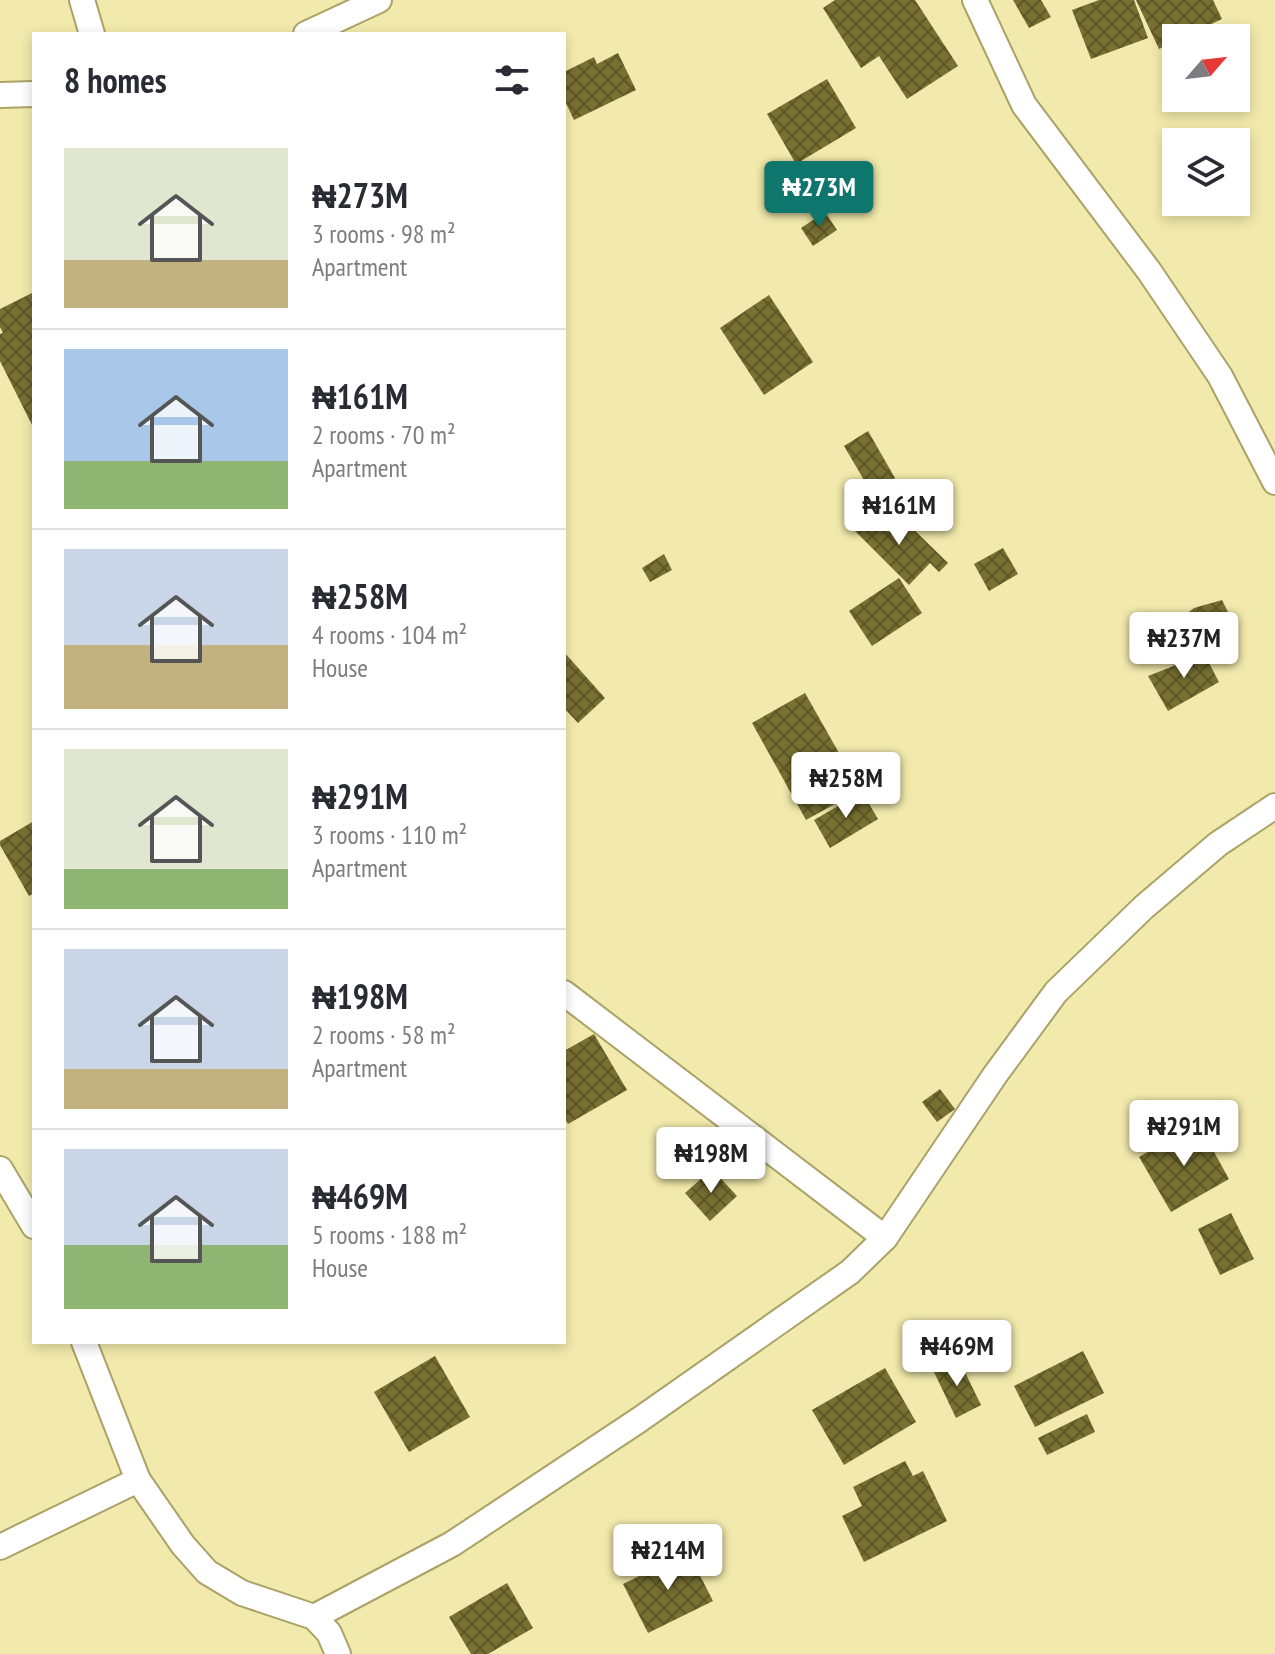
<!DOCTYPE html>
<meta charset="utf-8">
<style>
:root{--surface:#fff;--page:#f2f2f3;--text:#2b2b33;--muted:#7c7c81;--line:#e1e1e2;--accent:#0f766e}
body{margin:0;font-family:"PT Sans Narrow",sans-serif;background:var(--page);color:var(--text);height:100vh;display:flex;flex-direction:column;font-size:30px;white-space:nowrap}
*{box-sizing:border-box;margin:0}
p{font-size:26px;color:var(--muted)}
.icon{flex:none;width:44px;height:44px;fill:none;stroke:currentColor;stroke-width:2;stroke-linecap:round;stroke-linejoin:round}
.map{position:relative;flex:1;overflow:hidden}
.side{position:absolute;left:32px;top:32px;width:534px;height:1312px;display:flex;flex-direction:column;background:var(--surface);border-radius:0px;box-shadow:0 4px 12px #0003}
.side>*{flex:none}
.needle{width:52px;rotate:62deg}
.tools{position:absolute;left:1162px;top:24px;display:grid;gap:16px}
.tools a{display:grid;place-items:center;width:88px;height:88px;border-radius:0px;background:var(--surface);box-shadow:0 4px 12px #0003;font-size:40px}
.price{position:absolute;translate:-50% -68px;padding:0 18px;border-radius:8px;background:#fff;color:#222;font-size:26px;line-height:52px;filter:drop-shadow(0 2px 4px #0008)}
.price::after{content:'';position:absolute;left:50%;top:48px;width:24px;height:18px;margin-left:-12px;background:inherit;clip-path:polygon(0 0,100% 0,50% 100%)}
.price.current{background:var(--accent);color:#fff}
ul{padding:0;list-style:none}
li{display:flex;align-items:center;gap:24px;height:200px;padding:0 32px}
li+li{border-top:2px solid var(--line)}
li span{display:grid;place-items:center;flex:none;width:224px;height:160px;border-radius:0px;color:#555}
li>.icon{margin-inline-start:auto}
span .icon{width:96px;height:96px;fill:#fffc;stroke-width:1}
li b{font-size:34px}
h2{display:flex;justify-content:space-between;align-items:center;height:96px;padding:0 32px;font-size:34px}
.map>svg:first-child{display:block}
</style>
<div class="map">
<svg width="1275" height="1654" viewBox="0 0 1275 1654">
<defs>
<pattern id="building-cross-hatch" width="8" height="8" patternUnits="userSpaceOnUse" patternTransform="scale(2)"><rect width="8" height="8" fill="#787032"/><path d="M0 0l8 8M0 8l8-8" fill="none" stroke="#5e5727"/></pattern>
</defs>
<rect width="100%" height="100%" fill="#f2eaac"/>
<g fill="url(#building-cross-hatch)">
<polygon points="835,0 915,0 958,66 907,99 879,56 861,68 823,8"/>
<polygon points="1013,0 1041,0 1051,17 1029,28"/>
<polygon points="1099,0 1134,0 1148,38 1091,59 1072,10"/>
<polygon points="1136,0 1213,0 1222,19 1182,38 1176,38 1176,41 1159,49"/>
<polygon points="618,53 636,90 574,120 564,99 564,72 594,57 597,64"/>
<polygon points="827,79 856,128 796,164 767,114"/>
<polygon points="825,212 837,230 813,246 801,228"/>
<polygon points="32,293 34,298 34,429 0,361 0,334 3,333 0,327 0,309"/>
<polygon points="769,295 813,362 764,395 720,328"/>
<polygon points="868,431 895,478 871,492 844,446"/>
<polygon points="868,511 890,532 903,519 948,563 939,572 930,563 909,585 852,528"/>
<polygon points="1003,548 1018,574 989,591 974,564"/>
<polygon points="664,554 672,570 650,582 642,568"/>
<polygon points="899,578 922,613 872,646 849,611"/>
<polygon points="1222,600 1232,620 1180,645 1170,626 1194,608"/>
<polygon points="1200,646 1219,682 1168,711 1148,676 1176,665"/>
<polygon points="564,652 605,698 578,723 564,708"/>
<polygon points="805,693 860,790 806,820 752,723"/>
<polygon points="862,792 878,819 830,848 814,820"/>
<polygon points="34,821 34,893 29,896 0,845 0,841"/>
<polygon points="594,1034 627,1090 568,1124 564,1118 564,1051"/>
<polygon points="940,1089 955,1109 937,1122 922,1102"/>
<polygon points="1198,1123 1229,1179 1171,1212 1139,1157"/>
<polygon points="712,1169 737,1196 710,1221 685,1193"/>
<polygon points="1231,1213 1254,1259 1220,1275 1198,1229"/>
<polygon points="1083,1351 1104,1393 1035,1427 1014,1386"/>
<polygon points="435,1356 470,1417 409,1452 374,1392"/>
<polygon points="958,1358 981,1405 956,1418 933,1370"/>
<polygon points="885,1368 916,1422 844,1465 812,1410"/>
<polygon points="1087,1414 1095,1432 1047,1455 1038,1438"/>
<polygon points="905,1461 913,1476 923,1471 947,1521 864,1562 842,1516 862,1506 853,1487"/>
<polygon points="688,1552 713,1601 648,1633 623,1584"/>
<polygon points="507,1583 533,1628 488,1654 471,1654 449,1617"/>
</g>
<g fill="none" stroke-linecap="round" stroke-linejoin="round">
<g stroke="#aaa267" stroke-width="28">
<g id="street">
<polyline points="82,0 92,34"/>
<polyline points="975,0 1024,105 1149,271 1220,376 1275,482"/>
<polyline points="306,34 379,0"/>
<polyline points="0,95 34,94"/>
<polyline points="564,993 885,1238"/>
<polyline points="0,1169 34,1226"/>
<polyline points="84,1342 138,1480 183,1545 207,1572 242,1593 314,1617 329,1633 338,1654"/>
<polyline points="0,1547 138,1480"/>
<polyline points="314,1617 452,1544 639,1420 850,1272 885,1238 995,1075 1056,992 1144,907 1218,844 1275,806"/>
</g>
</g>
<use href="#street" stroke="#fff" stroke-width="24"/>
</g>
</svg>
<div class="tools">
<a><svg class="needle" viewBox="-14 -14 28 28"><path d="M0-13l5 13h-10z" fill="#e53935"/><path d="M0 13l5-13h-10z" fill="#7c7c81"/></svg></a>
<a><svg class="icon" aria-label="layers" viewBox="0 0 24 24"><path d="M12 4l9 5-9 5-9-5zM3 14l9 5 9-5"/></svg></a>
</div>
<b class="price current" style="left:819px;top:229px">₦273M</b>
<b class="price" style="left:899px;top:547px">₦161M</b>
<b class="price" style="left:1184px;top:680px">₦237M</b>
<b class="price" style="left:846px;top:820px">₦258M</b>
<b class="price" style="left:1184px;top:1168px">₦291M</b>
<b class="price" style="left:711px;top:1195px">₦198M</b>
<b class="price" style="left:957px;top:1388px">₦469M</b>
<b class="price" style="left:668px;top:1592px">₦214M</b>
<section class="side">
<h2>8 homes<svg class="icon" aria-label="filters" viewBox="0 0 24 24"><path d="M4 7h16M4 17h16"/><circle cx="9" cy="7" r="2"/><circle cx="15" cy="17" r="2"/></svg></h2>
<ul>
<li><span style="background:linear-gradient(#dfe7d0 70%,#c2b280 0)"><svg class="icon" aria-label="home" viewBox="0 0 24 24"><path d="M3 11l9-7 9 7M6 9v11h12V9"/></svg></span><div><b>₦273M</b><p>3 rooms · 98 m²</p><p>Apartment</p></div></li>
<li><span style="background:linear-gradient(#a9c7e8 70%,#8fb573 0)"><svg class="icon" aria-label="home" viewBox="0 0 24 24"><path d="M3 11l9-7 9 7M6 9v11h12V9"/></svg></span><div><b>₦161M</b><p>2 rooms · 70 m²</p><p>Apartment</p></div></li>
<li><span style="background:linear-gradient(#c9d6e8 60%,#c2b280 0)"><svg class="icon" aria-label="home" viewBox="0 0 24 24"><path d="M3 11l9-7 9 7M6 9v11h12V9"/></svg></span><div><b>₦258M</b><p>4 rooms · 104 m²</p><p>House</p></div></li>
<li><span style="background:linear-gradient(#dfe7d0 75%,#8fb573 0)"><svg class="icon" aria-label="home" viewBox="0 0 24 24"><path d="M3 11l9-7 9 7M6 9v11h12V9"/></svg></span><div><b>₦291M</b><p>3 rooms · 110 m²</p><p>Apartment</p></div></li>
<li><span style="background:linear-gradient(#c9d6e8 75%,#c2b280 0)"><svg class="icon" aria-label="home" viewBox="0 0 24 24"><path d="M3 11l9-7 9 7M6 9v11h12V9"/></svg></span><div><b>₦198M</b><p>2 rooms · 58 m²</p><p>Apartment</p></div></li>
<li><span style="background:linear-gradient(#c9d6e8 60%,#8fb573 0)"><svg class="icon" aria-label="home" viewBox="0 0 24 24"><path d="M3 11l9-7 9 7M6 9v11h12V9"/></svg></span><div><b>₦469M</b><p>5 rooms · 188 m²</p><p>House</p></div></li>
</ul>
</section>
</div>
